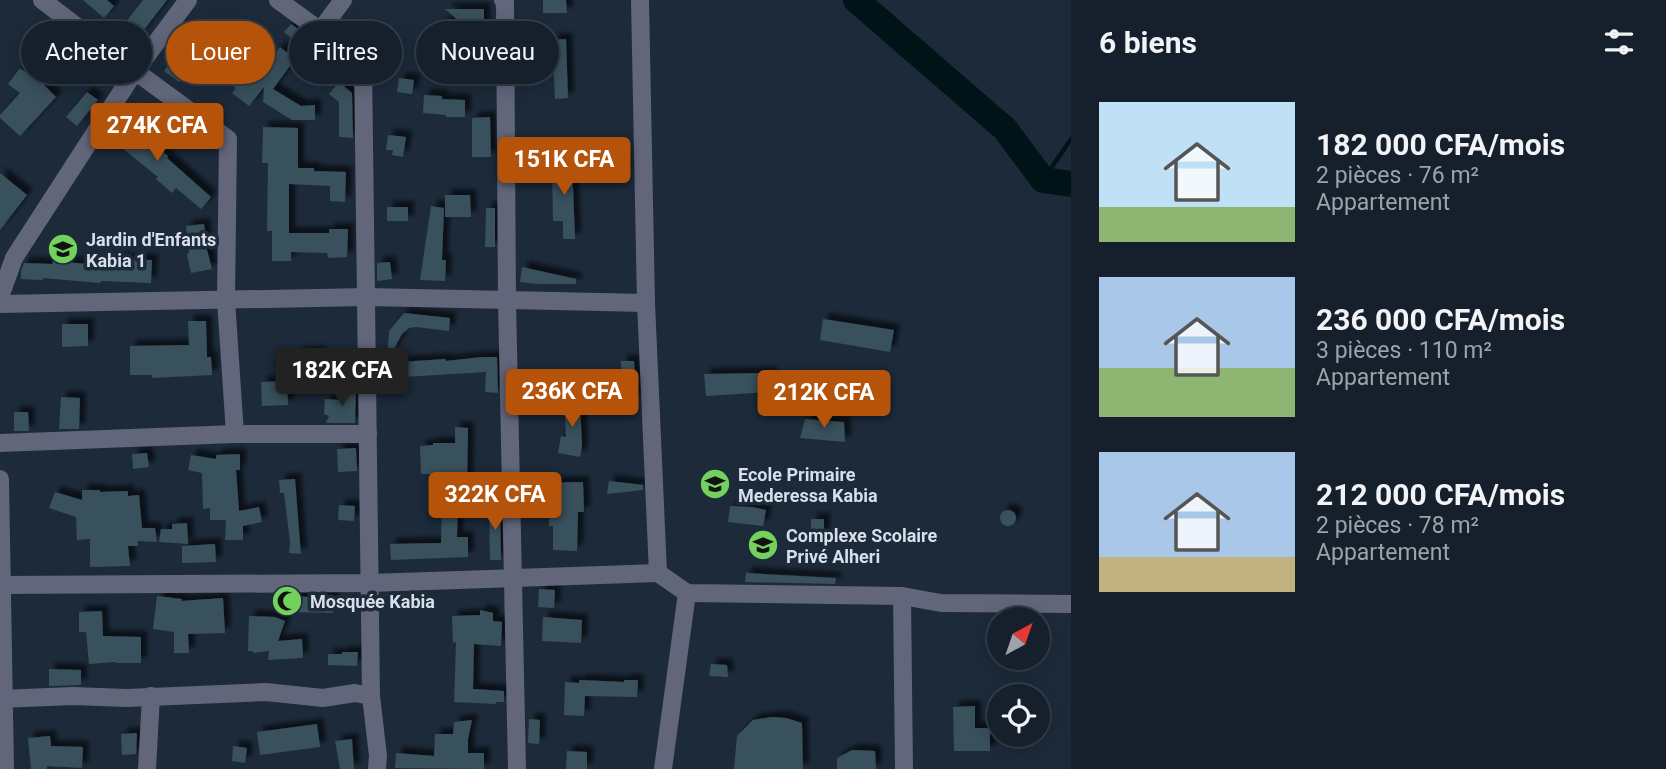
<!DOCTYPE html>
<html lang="fr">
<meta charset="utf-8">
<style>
:root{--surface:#15202c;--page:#222d38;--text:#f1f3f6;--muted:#9da3a9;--line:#343e48;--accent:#b45309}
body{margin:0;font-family:Roboto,sans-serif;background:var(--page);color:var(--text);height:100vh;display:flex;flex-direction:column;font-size:26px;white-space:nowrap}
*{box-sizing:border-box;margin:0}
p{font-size:23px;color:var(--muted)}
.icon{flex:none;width:38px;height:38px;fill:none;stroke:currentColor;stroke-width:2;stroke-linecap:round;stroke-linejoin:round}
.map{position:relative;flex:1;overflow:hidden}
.drawer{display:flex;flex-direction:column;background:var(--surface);width:595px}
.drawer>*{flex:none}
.guide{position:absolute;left:21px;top:21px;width:665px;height:63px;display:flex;gap:14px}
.needle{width:46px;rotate:40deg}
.tools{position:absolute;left:987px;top:607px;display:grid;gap:14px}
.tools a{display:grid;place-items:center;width:63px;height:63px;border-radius:50%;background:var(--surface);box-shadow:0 4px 18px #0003,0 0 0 2px var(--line);font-size:35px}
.price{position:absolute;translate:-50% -60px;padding:0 16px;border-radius:7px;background:var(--accent);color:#fff;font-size:23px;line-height:46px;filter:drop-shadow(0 2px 4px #0008)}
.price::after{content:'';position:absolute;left:50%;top:42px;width:21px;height:16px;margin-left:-10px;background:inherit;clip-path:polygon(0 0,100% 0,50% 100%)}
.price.selected{background:#222;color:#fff}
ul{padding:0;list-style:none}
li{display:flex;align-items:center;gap:21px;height:175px;padding:0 28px}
li span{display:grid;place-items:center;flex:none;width:196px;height:140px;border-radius:0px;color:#555}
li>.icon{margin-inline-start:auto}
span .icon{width:84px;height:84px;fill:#fffc;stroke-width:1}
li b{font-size:30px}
h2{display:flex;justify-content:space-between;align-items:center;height:84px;padding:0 28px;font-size:30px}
.pill{padding:0 24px;border-radius:32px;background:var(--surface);box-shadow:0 4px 18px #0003,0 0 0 2px var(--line);font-size:24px;line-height:63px}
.pill.selected{background:var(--accent);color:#fff}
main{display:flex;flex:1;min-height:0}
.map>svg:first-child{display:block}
</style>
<main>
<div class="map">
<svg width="1071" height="769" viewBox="0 0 1071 769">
<defs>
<filter id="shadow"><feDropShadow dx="6" dy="-6" stdDeviation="2" flood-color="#0009"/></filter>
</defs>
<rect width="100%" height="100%" fill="#1c2a3a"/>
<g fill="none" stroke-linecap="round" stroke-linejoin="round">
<polyline stroke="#001417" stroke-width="4.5" points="1043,180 1071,139"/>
<polyline stroke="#001417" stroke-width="26" points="856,0 1005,129 1043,180 1071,184"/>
</g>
<g fill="#38515d" filter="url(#shadow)">
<polygon points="83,0 107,0 114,6 104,18"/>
<polygon points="143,0 167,0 140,35 125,23"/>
<polygon points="543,0 566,0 567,13 543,13"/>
<polygon points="445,9 484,9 484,31 460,31 460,52 444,52 444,32 442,32 442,23 459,21"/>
<polygon points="291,24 304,33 296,42 284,32"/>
<polygon points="197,27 234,55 232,57 258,77 280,47 295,59 273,89 301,106 315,105 315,120 292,120 263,102 264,87 249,106 232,93 236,88 210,69 204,77 190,67 179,82 164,71"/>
<polygon points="566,39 568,98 555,99 552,40"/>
<polygon points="20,68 32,77 34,75 56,97 20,136 0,118 0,115 20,93 8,84"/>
<polygon points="399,78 414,80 412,94 397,92"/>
<polygon points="339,82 352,93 353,138 339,137 339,102 329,94"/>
<polygon points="87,92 98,100 77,126 66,117"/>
<polygon points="424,95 442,96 442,99 465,100 465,117 446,117 446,115 423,113"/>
<polygon points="490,117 491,157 472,157 472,118"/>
<polygon points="121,118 168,156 167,158 211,197 201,209 176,188 172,193 156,179 158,177 107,136"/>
<polygon points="263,127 298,128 298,168 314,168 314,171 346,172 345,202 330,201 330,186 289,184 289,233 329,233 329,229 348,229 347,257 328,258 327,253 291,252 291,261 272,261 272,231 267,231 268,163 262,163"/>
<polygon points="388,135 406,137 403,157 392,155 393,150 386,150"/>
<polygon points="608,160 624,160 624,178 609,178"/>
<polygon points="572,161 575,239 563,239 563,221 553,221 552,162"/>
<polygon points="0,173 27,195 0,230"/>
<polygon points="445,195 470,195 471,217 445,217"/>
<polygon points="431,206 444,208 442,260 446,260 445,281 420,280"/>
<rect x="387" y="207" width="21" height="14"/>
<polygon points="486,208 495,208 495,247 485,247"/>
<polygon points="204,224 207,250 212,269 191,273 187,254 189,253 186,226"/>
<polygon points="111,259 152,260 151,283 101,281 100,283 43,278 43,280 21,279 21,271 24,263 52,264 53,261 111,266"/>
<polygon points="390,262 392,279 377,281 377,263"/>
<polygon points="522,267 576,279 576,284 538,284 520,282"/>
<polygon points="404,313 450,318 449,331 416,327 409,328 402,334 387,362 389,331"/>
<polygon points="823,319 894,330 890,352 820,340"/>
<polygon points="188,321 206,321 207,357 211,357 212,375 152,378 152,375 130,375 130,346 189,345"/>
<polygon points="62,324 88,324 88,346 62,347"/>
<polygon points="320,352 321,374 298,375 297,353"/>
<polygon points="482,357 497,357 498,393 485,392 486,372 403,377 395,375 399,362 446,359 446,361"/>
<polygon points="621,361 634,361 636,400 622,400"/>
<polygon points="771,373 771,392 706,396 704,374"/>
<polygon points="287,381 288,405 262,406 261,382"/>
<polygon points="342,387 356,388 355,423 326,423 329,416 324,414 325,399 342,400"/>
<polygon points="61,397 80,398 79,429 59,429"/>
<polygon points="564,399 580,399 582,447 580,457 558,453 561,436 566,437"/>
<polygon points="14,412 28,412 29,431 14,431"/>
<polygon points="805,419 844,422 845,442 800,438"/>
<polygon points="455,427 468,428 467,489 450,490 449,474 421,474 420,446 433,445 433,443 455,443"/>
<polygon points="356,448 357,471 338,472 337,449"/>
<polygon points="147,453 149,467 133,469 132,454"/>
<polygon points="240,454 240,470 236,470 239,511 259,507 262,522 243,526 243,540 225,540 226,520 210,520 210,508 203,509 202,473 188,470 191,455 216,459 216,455"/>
<polygon points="295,479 300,543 301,554 289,553 290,542 284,493 280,493 279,480"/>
<polygon points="609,481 643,485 643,490 607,494"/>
<polygon points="583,482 584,512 578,512 577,551 553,550 553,526 549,526 549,516 527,514 529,496 527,497 527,483"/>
<polygon points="82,490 100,490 100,492 128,491 128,496 139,495 142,528 155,528 157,542 138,541 138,546 128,546 130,566 90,567 90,539 77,540 76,517 49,508 55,492 82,500"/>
<polygon points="442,502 458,503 457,537 468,537 468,557 391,560 390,544 441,543"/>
<polygon points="339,505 355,506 354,521 338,520"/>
<polygon points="489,505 500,505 501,560 490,560"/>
<polygon points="730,506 752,507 766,510 763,526 728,522"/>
<circle cx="1008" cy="518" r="8"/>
<polygon points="811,519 824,519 824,536 811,535"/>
<polygon points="187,523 188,544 159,542 161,529 172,529 172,524"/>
<polygon points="215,544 216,562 182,563 182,546"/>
<polygon points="746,573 836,578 835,584 745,582"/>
<polygon points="539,589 555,590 554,608 538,607"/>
<polygon points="310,595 334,596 333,613 288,612 288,596 310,597"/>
<polygon points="157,596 182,599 181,601 223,598 225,633 188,634 189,653 174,653 174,632 153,629"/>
<polygon points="480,610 493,613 493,621 502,622 501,646 474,644 473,689 504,691 504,702 496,702 496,704 454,702 456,642 453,643 452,616 480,615"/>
<polygon points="102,611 103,636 141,637 141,663 116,663 116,662 89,664 86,632 79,632 79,612"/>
<polygon points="249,616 275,617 285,621 278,641 302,639 303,658 268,660 269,651 253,653 253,651 248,651"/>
<polygon points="543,617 582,620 581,643 542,641"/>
<polygon points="342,652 358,652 357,666 328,665 328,654 342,654"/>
<polygon points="711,664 727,665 728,677 709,676"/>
<polygon points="49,669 81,670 81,685 49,686"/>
<polygon points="579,680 624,682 624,680 638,680 637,697 585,696 584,716 564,715 565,682 579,683"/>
<polygon points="975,706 975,728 990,728 990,751 954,751 953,707"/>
<polygon points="772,717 786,718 802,723 803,769 734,769 737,736 753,720"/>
<polygon points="529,719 540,720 539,744 528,743"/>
<polygon points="472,720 468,739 468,753 484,753 484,769 395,768 396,753 434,756 435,734 453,734 454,722"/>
<polygon points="317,724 320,747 260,755 257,732"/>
<polygon points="137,733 136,754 122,755 121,734"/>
<polygon points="50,736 51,746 83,747 82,768 47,766 47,769 31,769 28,738"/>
<polygon points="352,739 354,769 340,769 335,741"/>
<polygon points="233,746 247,748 245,763 232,761"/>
<polygon points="852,750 875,751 876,769 837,769 837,758"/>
<polygon points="567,751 587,752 587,769 566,769"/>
</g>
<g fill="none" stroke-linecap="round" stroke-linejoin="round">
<g stroke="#61667b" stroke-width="18">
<polyline points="42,0 135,71 228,139 226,300 235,434"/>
<polyline points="278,0 363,62 371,696 378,756 377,769"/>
<polyline points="503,0 505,1 507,300 517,769"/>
<polyline points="640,0 646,303 658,573"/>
<polyline points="320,31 343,0"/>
<polyline points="0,297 14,258 135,71 188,0"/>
<polyline points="0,304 367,297 646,303"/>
<polyline points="0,443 235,434 368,434"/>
<polyline points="0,479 5,769"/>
<polyline points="0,585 370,583 658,573 687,593 902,596 941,603 1071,604"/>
<polyline points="902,596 904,769"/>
<polyline points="0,699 73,696 127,698 266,692 323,698 355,693 371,696"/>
<polyline points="147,769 151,696"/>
<polyline points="663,769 687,593"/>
</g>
</g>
<defs>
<g id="school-disc" transform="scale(1.575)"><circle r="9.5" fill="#72d25d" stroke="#1c2a3a"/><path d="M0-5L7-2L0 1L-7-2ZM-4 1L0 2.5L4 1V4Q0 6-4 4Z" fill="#111"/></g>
<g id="mosque-disc" transform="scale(1.575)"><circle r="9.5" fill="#72d25d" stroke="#1c2a3a"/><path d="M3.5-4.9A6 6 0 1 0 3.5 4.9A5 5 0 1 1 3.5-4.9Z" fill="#111"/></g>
</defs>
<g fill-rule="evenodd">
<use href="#school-disc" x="63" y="249"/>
<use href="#school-disc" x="715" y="484"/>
<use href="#school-disc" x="763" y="545"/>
<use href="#mosque-disc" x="287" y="601"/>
</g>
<g text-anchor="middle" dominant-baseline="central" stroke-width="7" stroke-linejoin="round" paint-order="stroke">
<g font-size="18" font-weight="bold" fill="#d6dfea" stroke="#1c2a3a" text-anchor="start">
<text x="86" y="239">Jardin d'Enfants<tspan x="86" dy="21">Kabia 1</tspan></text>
<text x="738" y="474">Ecole Primaire<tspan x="738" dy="21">Mederessa Kabia</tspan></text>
<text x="786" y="535">Complexe Scolaire<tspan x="786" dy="21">Privé Alheri</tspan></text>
<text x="310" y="601">Mosquée Kabia</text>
</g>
</g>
</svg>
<div class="tools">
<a><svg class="needle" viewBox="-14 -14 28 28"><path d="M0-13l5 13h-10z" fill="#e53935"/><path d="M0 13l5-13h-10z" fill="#9da3a9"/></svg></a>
<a><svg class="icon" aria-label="locate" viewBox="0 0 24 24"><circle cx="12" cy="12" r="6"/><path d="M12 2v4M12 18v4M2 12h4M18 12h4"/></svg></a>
</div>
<b class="price" style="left:157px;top:163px">274K CFA</b>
<b class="price" style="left:564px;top:197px">151K CFA</b>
<b class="price selected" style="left:342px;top:408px">182K CFA</b>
<b class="price" style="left:572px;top:429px">236K CFA</b>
<b class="price" style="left:824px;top:430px">212K CFA</b>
<b class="price" style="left:495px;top:532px">322K CFA</b>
<div class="guide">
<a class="pill">Acheter</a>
<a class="pill selected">Louer</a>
<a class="pill">Filtres</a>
<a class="pill">Nouveau</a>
</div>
</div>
<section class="drawer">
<h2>6 biens<svg class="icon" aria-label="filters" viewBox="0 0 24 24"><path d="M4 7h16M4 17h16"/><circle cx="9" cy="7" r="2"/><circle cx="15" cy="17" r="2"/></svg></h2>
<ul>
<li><span style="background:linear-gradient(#bfe0f5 75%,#8fb573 0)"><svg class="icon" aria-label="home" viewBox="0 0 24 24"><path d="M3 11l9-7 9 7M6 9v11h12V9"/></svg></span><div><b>182 000 CFA/mois</b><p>2 pièces · 76 m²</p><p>Appartement</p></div></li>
<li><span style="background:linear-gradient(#a9c7e8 65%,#8fb573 0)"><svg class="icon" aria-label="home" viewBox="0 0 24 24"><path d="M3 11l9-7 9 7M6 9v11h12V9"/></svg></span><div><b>236 000 CFA/mois</b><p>3 pièces · 110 m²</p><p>Appartement</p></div></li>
<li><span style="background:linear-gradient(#a9c7e8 75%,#c2b280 0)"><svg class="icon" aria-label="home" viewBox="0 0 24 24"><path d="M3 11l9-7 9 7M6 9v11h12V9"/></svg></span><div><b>212 000 CFA/mois</b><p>2 pièces · 78 m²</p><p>Appartement</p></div></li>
</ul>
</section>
</main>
